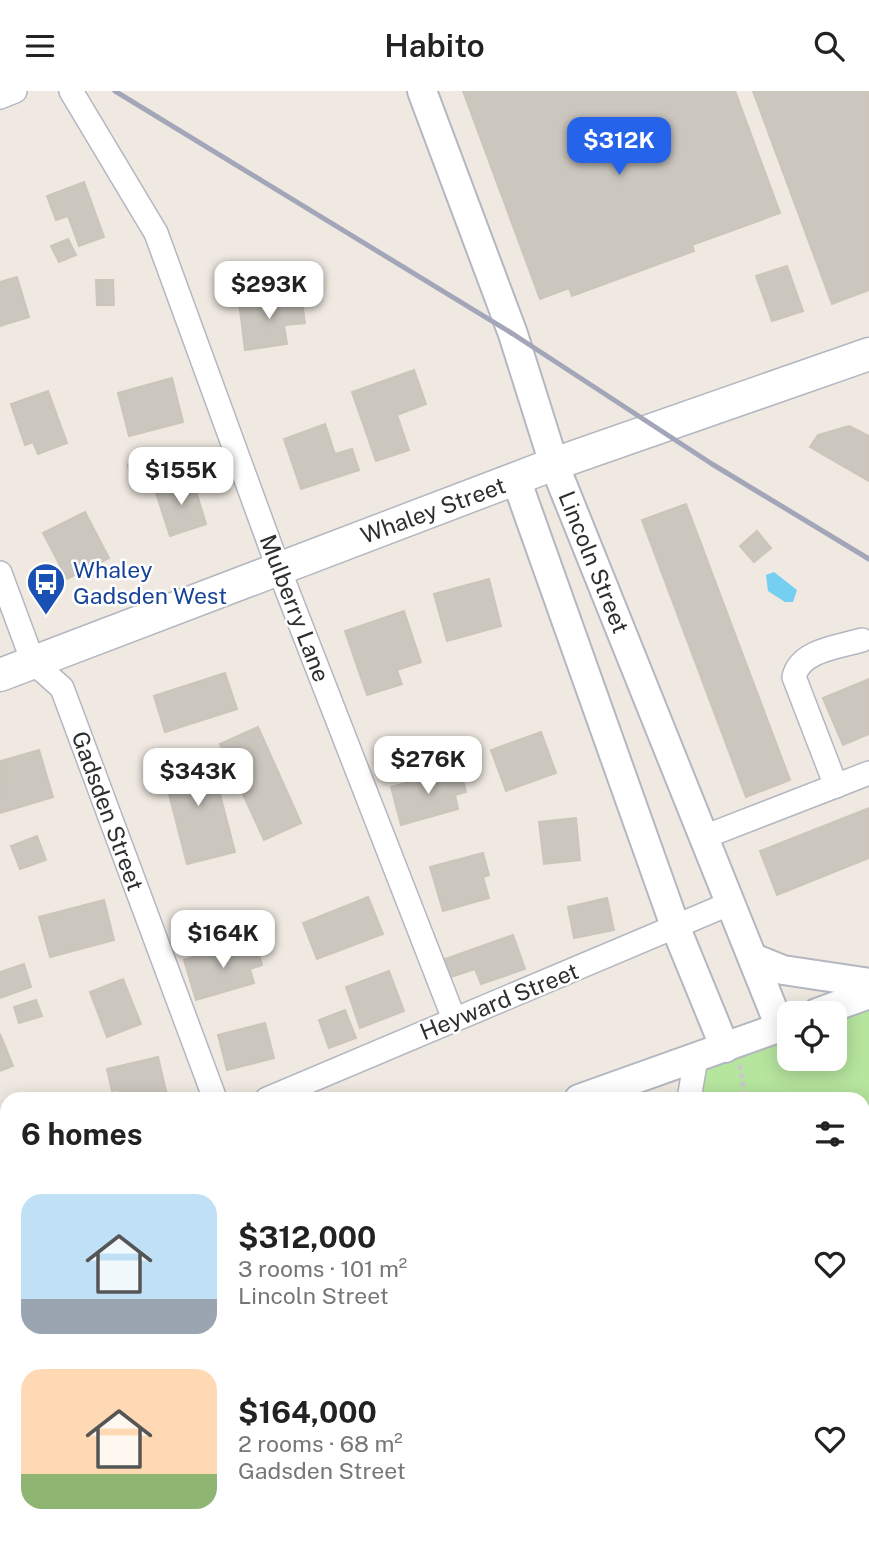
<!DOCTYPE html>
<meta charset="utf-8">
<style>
:root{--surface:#fff;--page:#f6f6f6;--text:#222;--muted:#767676;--accent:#2563eb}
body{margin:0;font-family:"Public Sans",sans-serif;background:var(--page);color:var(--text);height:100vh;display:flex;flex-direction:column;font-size:26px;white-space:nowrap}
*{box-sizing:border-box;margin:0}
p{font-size:23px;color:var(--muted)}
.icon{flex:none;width:38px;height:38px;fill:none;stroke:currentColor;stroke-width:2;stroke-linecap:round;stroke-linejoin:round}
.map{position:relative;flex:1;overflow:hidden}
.sheet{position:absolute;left:0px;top:1001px;width:870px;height:450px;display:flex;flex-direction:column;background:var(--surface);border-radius:21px 21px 0 0;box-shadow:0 4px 18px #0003}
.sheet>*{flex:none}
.tools{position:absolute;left:777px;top:910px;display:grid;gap:14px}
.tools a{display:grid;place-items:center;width:70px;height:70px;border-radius:14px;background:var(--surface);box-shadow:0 4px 18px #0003;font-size:35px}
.price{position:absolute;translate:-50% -60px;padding:0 16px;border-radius:14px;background:#fff;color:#222;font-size:23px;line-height:46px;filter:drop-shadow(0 2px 4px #0008)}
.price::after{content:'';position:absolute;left:50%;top:42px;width:21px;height:16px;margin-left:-10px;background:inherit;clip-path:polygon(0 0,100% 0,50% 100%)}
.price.selected{background:var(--accent);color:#fff}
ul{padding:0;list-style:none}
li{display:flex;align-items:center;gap:21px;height:175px;padding:0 21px}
li span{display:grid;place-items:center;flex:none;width:196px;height:140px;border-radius:21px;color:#555}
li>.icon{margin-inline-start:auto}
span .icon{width:84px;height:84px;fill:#fffc;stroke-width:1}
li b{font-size:30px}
h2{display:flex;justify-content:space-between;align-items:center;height:84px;padding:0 21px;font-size:30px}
header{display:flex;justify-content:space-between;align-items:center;height:91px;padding:0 21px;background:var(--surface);font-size:32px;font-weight:600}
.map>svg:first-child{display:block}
</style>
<header><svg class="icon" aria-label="menu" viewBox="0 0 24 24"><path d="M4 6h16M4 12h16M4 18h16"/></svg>Habito<svg class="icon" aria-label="search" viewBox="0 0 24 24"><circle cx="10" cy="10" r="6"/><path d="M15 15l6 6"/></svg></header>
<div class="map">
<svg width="869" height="1450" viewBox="0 0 869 1450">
<rect width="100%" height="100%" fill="#efe9e1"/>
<g fill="#b6e59e">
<polygon points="869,918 869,1102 863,1104 863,1008 691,1008 696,967 789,946 789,968 835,968 835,930"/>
<polygon points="367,1444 789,1444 791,1450 346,1450"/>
</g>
<polygon fill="#75cff0" points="774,481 797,499 793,511 785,511 768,500 766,484"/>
<g fill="#cbc7bf" stroke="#cbc5ba" stroke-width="2">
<polygon points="463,0 735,0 780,122 692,154 694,160 572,205 569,197 540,208"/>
<polygon points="753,0 869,0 869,199 832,213"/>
<polygon points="84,91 104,146 79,155 68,125 56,129 47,105"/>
<polygon points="68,148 76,164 59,171 51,155"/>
<polygon points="787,175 803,220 772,230 756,185"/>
<polygon points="17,186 29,226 0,235 0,191"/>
<polygon points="96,189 113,189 114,214 97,214"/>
<polygon points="288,205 289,213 302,211 305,232 284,234 287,253 245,259 239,211"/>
<polygon points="414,279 426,313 397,324 409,359 376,370 352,301"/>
<polygon points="172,287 183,331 129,345 118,302"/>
<polygon points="48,300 67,352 38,363 33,351 25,354 11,313"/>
<polygon points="325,333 335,363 352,358 359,379 301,398 284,348"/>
<polygon points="849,335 869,345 869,390 810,356 818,344"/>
<polygon points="149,369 154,390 133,395 128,374"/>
<polygon points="192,387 206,433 170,445 155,399"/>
<polygon points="686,413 790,689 746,706 642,429"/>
<polygon points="85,421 109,467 67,488 43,442"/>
<polygon points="757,440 771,457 754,471 740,455"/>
<polygon points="489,488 501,535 447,550 434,503"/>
<polygon points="404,520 421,571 397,579 402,593 367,604 345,540"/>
<polygon points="225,582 237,618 165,641 154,605"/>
<polygon points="869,588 869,643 843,654 823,607"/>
<polygon points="258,636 301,732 264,749 220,653"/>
<polygon points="541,641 556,682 506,700 491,659"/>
<polygon points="39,659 53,706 0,722 1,670"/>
<polygon points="209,661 235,761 187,773 161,672"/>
<polygon points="460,677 466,701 455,704 458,718 401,734 391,696"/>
<polygon points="869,717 869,767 777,804 760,760"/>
<polygon points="576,727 580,769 544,773 539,731"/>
<polygon points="37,745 46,769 20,778 11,755"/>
<polygon points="483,762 489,784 483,786 489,807 443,820 430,776"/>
<polygon points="368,806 383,843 317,868 303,832"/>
<polygon points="607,807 614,839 574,847 568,816"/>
<polygon points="104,809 114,849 50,866 39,826"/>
<polygon points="513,844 525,878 481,893 475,878 448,887 442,869"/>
<polygon points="255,849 262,874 250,878 254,892 196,909 184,869"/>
<polygon points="24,873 31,896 0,907 0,881"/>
<polygon points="389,880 404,920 360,937 346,896"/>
<polygon points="123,888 141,933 107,946 90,901"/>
<polygon points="36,909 42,925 19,932 14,916"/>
<polygon points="345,919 356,947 329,957 319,929"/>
<polygon points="265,932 274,967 227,979 218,944"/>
<polygon points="0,943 13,975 0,980"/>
<polygon points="158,966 168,1008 120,1008 118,999 112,1000 107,978"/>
<polygon points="7,1022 7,1063 0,1066 0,1024"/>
<polygon points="863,1121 869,1121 869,1156 863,1155"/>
<polygon points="868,1316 869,1316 869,1349 863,1348"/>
<polygon points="15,1444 54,1444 38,1450 17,1450"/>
</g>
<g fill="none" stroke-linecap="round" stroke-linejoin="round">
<g stroke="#b4b7c1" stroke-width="26">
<g id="minor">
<polyline points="71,0 156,142 278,476 454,928"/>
<polyline points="0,6 15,0"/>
<polyline points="0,482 33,571 62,597 215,1008"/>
<path d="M836 695 794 586C800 559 839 556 862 549"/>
<polyline points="704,746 869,682"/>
<polyline points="267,1008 731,812"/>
<polyline points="689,1008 696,967"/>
<polyline points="0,1120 7,1117"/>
<polyline points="101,1444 103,1450"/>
<polyline points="346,1450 367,1444"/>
</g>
</g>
<g stroke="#b4b7c1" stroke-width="32">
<g id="tertiary">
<polyline points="422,0 513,243 554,373 780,936"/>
<polyline points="516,388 675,835 725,957"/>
<polyline points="753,867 783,879 869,892"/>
<polyline points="817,922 869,903"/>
<polyline points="579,1008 789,933"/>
<polyline points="0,1228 7,1226"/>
</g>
</g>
<g stroke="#b4b7c1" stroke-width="35">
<polyline id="secondary" points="0,584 554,373 869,263"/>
</g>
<g stroke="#c9c9c9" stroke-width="4.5" stroke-dasharray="5 3.5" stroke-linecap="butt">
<polyline points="740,974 745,1008"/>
<polyline points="863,1055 869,1049"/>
<polyline points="654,1444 654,1450"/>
<polyline points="577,1450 582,1444"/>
</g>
<use href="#minor" stroke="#fff" stroke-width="23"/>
<use href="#tertiary" stroke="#fff" stroke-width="28"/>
<use href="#secondary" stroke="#fff" stroke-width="32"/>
<polyline stroke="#a3a6b8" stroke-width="5" points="115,0 513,243 712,373 869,468"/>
</g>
<defs>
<g id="bus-pin" transform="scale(2.0125)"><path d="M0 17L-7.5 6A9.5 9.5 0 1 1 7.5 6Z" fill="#1a4fb4" stroke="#fff"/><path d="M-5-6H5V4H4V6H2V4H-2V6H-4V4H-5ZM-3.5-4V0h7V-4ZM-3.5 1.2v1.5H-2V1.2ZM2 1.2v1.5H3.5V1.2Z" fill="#fff"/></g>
</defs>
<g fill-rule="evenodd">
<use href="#bus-pin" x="46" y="491"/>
</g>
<g text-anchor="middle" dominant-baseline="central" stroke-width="5" stroke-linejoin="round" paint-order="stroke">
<g font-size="23" fill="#2e2e2e" stroke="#fff">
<text transform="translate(433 419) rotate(-20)">Whaley Street</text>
<text transform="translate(594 471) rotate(68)">Lincoln Street</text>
<text transform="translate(295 517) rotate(69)">Mulberry Lane</text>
<text transform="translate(108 720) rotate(70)">Gadsden Street</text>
<text transform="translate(499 910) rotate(-22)">Heyward Street</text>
</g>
<g font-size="23" fill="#164399" stroke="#fff" text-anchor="start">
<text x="73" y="478">Whaley<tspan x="73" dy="26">Gadsden West</tspan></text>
</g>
</g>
</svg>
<div class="tools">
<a><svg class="icon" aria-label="locate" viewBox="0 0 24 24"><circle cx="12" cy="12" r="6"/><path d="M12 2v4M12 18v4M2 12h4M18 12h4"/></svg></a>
</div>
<b class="price selected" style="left:619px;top:86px">$312K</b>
<b class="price" style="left:269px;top:230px">$293K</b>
<b class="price" style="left:181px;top:416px">$155K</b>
<b class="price" style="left:428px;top:705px">$276K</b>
<b class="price" style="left:198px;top:717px">$343K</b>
<b class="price" style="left:223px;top:879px">$164K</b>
<section class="sheet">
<h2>6 homes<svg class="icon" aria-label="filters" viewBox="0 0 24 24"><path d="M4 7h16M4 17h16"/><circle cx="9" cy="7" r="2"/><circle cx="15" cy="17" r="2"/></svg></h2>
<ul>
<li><span style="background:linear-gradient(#bfe0f5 75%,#9aa5b1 0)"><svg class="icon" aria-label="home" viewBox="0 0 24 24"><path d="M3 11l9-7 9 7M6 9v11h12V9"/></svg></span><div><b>$312,000</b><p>3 rooms · 101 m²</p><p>Lincoln Street</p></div><svg class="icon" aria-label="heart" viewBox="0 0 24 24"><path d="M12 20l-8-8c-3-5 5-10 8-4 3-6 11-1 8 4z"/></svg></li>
<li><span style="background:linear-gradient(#ffd9b3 75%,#8fb573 0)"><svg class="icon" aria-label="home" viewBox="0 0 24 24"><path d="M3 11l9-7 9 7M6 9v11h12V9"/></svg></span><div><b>$164,000</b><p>2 rooms · 68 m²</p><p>Gadsden Street</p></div><svg class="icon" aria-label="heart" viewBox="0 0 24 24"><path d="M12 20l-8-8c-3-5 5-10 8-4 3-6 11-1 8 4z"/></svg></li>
</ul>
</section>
</div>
